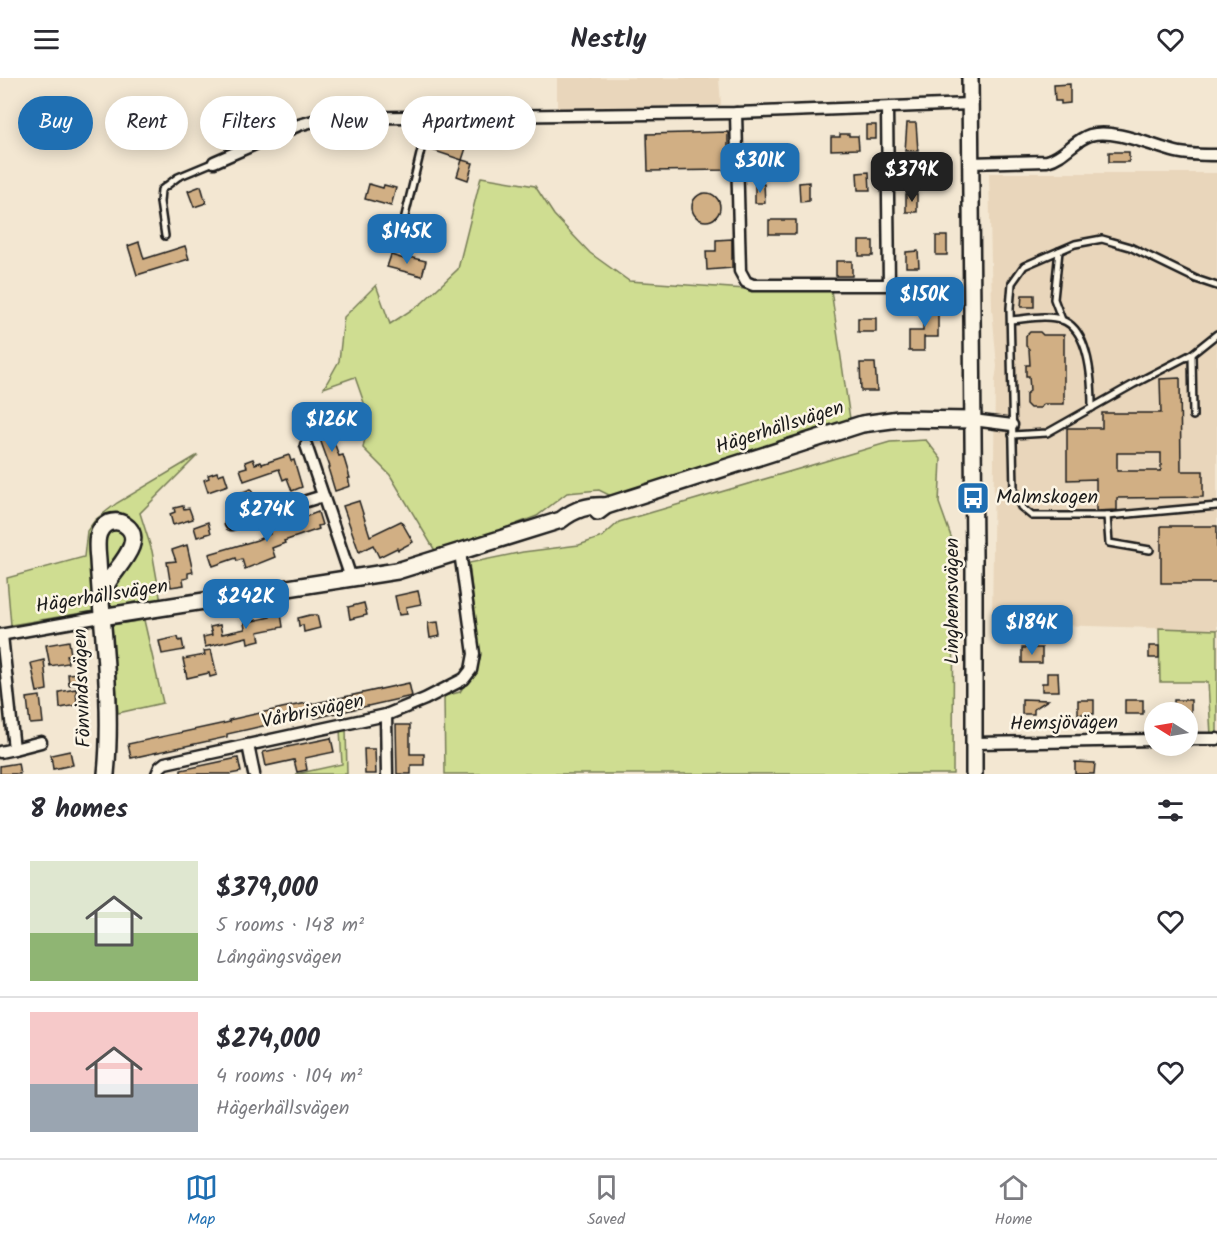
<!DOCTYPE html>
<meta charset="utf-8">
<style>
:root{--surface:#fff;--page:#f2f2f3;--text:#2b2b33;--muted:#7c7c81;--line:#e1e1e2;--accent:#1f6fb2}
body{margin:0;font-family:Kalam,sans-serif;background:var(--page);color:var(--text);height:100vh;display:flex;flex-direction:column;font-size:22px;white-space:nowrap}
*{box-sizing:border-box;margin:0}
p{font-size:20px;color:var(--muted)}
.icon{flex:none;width:33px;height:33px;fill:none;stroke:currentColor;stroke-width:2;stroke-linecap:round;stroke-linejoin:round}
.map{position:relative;height:696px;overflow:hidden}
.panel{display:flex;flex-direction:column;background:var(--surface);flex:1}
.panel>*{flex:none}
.banner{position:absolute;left:18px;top:18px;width:600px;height:54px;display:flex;gap:12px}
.needle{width:39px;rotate:281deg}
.tools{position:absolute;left:1144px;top:624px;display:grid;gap:12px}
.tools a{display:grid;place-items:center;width:54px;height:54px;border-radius:50%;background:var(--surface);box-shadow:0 3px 15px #0003;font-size:30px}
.price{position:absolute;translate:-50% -51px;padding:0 14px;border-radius:12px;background:var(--accent);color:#fff;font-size:20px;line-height:39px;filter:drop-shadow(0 2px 3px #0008)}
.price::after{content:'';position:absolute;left:50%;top:36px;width:18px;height:14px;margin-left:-9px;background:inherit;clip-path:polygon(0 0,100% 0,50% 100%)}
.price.on{background:#222;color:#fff}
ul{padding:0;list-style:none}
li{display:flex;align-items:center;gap:18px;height:150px;padding:0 30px}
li+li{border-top:2px solid var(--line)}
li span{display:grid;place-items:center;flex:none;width:168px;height:120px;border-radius:0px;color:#555}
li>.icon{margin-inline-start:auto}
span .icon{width:72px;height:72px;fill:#fffc;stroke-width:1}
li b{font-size:26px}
h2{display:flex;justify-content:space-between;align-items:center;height:72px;padding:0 30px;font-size:26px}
.pill{padding:0 21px;border-radius:27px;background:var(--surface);box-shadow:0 3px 15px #0003;font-size:21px;line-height:54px}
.pill.on{background:var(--accent);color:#fff}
header{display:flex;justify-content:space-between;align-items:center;height:78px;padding:0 30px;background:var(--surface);font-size:27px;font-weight:700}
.tab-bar{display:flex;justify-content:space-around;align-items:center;height:84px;border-top:2px solid var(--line);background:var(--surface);font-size:16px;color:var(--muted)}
.tab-bar a{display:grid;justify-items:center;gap:3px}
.tab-bar .on{color:var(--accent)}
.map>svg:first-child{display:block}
</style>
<header><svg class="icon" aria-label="menu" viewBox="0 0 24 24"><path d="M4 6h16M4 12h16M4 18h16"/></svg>Nestly<svg class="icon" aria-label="heart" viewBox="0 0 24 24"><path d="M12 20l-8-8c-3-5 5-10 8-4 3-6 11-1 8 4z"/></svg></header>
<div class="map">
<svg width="1217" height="696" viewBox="0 0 1217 696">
<rect width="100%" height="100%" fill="#f3e7d2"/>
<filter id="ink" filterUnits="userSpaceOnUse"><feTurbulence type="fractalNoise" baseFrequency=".0167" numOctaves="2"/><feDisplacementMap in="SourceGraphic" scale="12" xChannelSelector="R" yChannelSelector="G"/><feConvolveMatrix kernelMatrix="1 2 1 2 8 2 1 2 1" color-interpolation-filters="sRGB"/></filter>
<g filter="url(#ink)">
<g fill="#e9d6bb">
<polygon points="557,0 719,0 721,27 557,30"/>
<polygon points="989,95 1217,95 1217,552 992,545 995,303 997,289 992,230"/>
</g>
<g fill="#cfdd91" stroke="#767c56" stroke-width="1.5">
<polygon points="481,99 535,108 554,137 590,175 629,203 746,211 831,212 850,341 611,418 599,412 567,415 537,438 437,476 390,397 363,370 369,339 355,299 324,310 339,283 344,239 376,207 390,246 422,225 458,191"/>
<polygon points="926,362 941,381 939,425 954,467 953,696 445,696 444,618 460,614 480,582 469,485 523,474 579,467 602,459 619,444 890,364"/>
<path d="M198 377 140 435 152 473 161 524 111 531 109 529C105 500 155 480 137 448 132 440 123 437 113 436L104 440 94 533 11 547 7 500 84 479 87 453 95 442 117 425Z"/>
<polygon points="115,452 123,454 128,463 106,497 105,463 110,454"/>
<polygon points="144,542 163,625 118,635 112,547"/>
<polygon points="1159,550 1217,552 1217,658 1211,658 1208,604 1160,604"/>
<polygon points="346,649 347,696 296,696 342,686 340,651"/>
</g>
<g fill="#d1af84" stroke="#1c1c1c" stroke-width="1.5" fill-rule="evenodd">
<polygon points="1070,6 1070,25 1061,26 1061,23 1055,23 1054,7"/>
<polygon points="907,45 916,45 918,73 905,73"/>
<rect x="866" y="47" width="10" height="14"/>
<polygon points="728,54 728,92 648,93 647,56"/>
<polygon points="431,55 467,67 462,82 473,85 468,102 457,98 462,82 432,72 432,71 427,69"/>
<polygon points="840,56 849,56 849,58 858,58 859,71 831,72 831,59 840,59"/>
<rect x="1109" y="74" width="20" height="10"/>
<polygon points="869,94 870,112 858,112 857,95"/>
<polygon points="809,104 809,123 800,124 799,105"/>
<polygon points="369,106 383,110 384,107 396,110 391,128 365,121"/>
<polygon points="755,106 764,106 765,125 755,125"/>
<polygon points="201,108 206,125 194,129 188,113"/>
<circle cx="706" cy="129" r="14"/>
<rect x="906" y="116" width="11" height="18"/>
<rect x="769" y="142" width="27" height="14"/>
<rect x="936" y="158" width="11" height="19"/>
<polygon points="732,161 732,190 707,192 706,173 716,173 716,162"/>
<rect x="859" y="163" width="14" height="15"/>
<polygon points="139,164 144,181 185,168 189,181 137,197 128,168"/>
<polygon points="918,173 919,189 906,189 906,174"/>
<polygon points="391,177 404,181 404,178 426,183 422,198 387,189"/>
<rect x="836" y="183" width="16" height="15"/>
<polygon points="1022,217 1034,217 1034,229 1021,229"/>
<polygon points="938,226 938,259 924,259 924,273 909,273 909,253 923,253 923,227"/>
<rect x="858" y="240" width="18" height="14"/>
<polygon points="1030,254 1040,254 1043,257 1064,257 1064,326 1044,326 1040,330 1030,330 1026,326 1026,316 1030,313 1029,298 1026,298 1026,287 1030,287 1029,271 1026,268 1026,258"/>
<polygon points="860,285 875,285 877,313 861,313"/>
<path d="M1180 300 1181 393H1203V419L1117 420V432L1096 433V401L1067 402V350H1102V335H1161L1160 301ZM1117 375H1161V393H1117Z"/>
<polygon points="328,334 333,348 329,349 331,356 339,378 343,377 350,400 348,400 350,408 335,413 328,390 330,389 312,339"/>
<polygon points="289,377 291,383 294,382 302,409 292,413 287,400 283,402 279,391 244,403 240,391 247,389 245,384 253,381 255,386 261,384 262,386"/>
<polygon points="217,394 218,397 224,395 228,407 208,414 204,402 209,400 208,397"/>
<polygon points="251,411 255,421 232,429 228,419"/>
<polygon points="359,423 370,458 401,443 413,464 398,472 397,470 379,479 373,467 359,474 343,428"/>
<polygon points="183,428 184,431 189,430 193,441 173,447 170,436 175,434 174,430"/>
<polygon points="318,434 322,447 318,448 319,451 284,463 285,465 272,470 275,479 245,491 242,481 237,483 236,480 213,488 209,476 257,462 270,456 269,450 279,447 279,449"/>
<polygon points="208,444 211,455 197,459 194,449"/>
<rect x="1161" y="448" width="56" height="57"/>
<polygon points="187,467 193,494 188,495 188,500 183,501 184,507 171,509 167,484 176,483 172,472"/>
<polygon points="418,513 421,526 406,529 407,536 399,537 395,518"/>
<polygon points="364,525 367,537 350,541 348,529"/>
<polygon points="280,529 283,549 258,554 260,562 248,565 247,559 205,569 203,559 212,557 210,549 220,547 222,556 245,551 244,545 270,539 268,532"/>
<polygon points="310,537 317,537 320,550 304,554 303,547 299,548 298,540"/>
<polygon points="438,544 440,558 430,560 428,545"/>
<polygon points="178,559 179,563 182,562 184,572 162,576 159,563"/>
<polygon points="69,563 71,577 67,577 68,585 50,588 46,567"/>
<rect x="1149" y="568" width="10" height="12"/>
<rect x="1022" y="570" width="20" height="15"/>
<polygon points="211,572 217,597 210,599 209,595 187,600 183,581 205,577 204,573"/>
<polygon points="44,582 47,612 37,614 31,585"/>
<polygon points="79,595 80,606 69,607 68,596"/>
<polygon points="1047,595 1058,595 1059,613 1042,613 1042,605 1047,605"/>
<polygon points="409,605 412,618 315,640 315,637 290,642 227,656 227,659 131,680 128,666 230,644 229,642 282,630 307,625 307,627"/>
<polygon points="76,611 77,627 60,630 59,614"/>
<polygon points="40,618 43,645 30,646 27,620"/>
<polygon points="1022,621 1048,622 1034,631 1034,636 1022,636"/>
<rect x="1078" y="622" width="16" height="14"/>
<rect x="1125" y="622" width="18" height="14"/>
<rect x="1174" y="622" width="17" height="12"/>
<polygon points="396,647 410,647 410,676 424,676 424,687 411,687 411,696 397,696"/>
<polygon points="331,660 334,674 305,680 307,692 297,694 294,682 266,688 263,674"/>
<polygon points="364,671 375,671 376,696 365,696"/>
<polygon points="70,673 73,687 53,691 51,677"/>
<polygon points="238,680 241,694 230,696 181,696 181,692"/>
<polygon points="1075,684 1095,685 1094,696 1075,696"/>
<polygon points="18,685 20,696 0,696 0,688"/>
</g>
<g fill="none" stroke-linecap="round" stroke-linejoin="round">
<g stroke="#1c1c1c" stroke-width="10">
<g id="lane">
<polyline points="165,158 160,124 161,112 178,99 214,84"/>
<polyline points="398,167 429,39"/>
<polyline points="1059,173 1054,221 1062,242"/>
<polyline points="1217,208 1196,201 1130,169 1102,161 1075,166 1024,188 1012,205 1010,230 1014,412 1021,429 1032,438 1107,438 1217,428"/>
<path d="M1011 242C1026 241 1048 236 1062 242 1090 252 1092 305 1092 330"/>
<polyline points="1192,276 1193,338"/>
<polyline points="1012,357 1047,355 1134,306 1192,276 1217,256"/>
<polyline points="1107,438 1109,465 1150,472"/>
</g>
</g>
<g stroke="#1c1c1c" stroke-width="15">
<g id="street">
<polyline points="887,30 889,207 918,210 949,209"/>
<polyline points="736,35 740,193 746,204 753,207 889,207"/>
<polyline points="214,84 299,47 324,40 736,35 970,26"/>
<path d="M970 85 1047 83C1064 79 1074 62 1090 57 1114 50 1152 68 1176 74 1189 77 1203 77 1217 77"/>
<polyline points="973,342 1012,347"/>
<polyline points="306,367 351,500"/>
<polyline points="231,446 323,418"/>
<polyline points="0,557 101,539"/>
<polyline points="386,637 387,696"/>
<polyline points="1188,661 1217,661"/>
<polyline points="974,665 1155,662"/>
<polyline points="248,667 254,696"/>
<polyline points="14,671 41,664"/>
<polyline points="0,674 14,671 2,557"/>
<polyline points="157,696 160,689 165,685 386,637 425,621 464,601 471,592 474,576 460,474"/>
</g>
</g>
<g stroke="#1c1c1c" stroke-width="20">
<g id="secondary">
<polyline points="970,0 974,477 974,696"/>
<polyline points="598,434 606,428 862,346 899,341 973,342"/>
<path d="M100 521C103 514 106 507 110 501 119 487 146 461 125 447 120 443 114 443 108 445 94 452 97 469 98 482 102 553 113 625 106 696"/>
<path d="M101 539 397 493 561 442C575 431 588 427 606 428"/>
</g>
</g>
<use href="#lane" stroke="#fcf5e5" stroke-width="5"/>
<use href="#street" stroke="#fcf5e5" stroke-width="10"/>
<use href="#secondary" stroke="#fcf5e5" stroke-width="15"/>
</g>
</g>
<defs>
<g id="bus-square" transform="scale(1.725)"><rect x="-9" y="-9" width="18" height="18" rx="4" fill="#1f6fb2" stroke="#fcf5e5"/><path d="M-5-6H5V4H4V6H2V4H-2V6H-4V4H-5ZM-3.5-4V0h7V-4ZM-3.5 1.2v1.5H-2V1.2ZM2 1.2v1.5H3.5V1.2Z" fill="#fff"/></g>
</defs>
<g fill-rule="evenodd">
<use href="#bus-square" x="973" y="420"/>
</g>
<g text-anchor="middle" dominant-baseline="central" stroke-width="5" stroke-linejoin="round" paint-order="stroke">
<g font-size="20" fill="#1c1c1c" stroke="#fcf5e5">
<text transform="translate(780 350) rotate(-18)">Hägerhällsvägen</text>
<text transform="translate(102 519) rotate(-9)">Hägerhällsvägen</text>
<text transform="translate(953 523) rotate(-90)">Linghemsvägen</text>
<text transform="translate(83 610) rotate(-92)">Fönvindsvägen</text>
<text transform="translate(313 634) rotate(-12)">Vårbrisvägen</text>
<text transform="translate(1064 646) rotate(-1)">Hemsjövägen</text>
</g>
<g font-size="20" fill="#1c1c1c" stroke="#fcf5e5" text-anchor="start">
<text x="996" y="420">Malmskogen</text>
</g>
</g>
</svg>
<div class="tools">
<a><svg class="needle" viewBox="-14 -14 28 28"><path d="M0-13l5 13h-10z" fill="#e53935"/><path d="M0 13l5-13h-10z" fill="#7c7c81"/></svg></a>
</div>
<b class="price" style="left:760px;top:116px">$301K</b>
<b class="price on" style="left:912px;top:125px">$379K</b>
<b class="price" style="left:407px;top:187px">$145K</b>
<b class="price" style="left:925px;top:250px">$150K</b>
<b class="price" style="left:332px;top:375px">$126K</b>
<b class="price" style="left:267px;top:465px">$274K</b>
<b class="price" style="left:246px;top:552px">$242K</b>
<b class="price" style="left:1032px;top:578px">$184K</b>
<div class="banner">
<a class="pill on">Buy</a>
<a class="pill">Rent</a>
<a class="pill">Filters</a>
<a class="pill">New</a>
<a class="pill">Apartment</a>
</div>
</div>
<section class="panel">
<h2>8 homes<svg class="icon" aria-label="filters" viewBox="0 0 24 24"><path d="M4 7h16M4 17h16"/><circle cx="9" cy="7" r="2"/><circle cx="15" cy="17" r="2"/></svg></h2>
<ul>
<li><span style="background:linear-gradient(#dfe7d0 60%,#8fb573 0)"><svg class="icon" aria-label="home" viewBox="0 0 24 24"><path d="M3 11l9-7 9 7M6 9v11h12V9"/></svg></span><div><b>$379,000</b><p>5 rooms · 148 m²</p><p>Långängsvägen</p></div><svg class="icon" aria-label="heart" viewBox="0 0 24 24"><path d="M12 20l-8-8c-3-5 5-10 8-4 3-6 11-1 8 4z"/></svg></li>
<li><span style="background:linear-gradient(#f6c9c9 60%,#9aa5b1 0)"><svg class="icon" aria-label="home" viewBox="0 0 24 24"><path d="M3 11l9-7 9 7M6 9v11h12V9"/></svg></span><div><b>$274,000</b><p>4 rooms · 104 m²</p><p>Hägerhällsvägen</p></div><svg class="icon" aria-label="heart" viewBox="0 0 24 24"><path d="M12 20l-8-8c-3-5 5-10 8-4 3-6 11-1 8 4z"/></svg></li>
</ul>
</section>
<nav class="tab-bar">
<a class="on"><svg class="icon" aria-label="map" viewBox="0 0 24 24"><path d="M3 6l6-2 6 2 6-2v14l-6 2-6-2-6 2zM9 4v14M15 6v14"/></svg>Map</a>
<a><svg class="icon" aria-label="saved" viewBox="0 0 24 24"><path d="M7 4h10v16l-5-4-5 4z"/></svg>Saved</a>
<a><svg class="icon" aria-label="home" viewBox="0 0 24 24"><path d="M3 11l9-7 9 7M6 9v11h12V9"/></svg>Home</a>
</nav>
